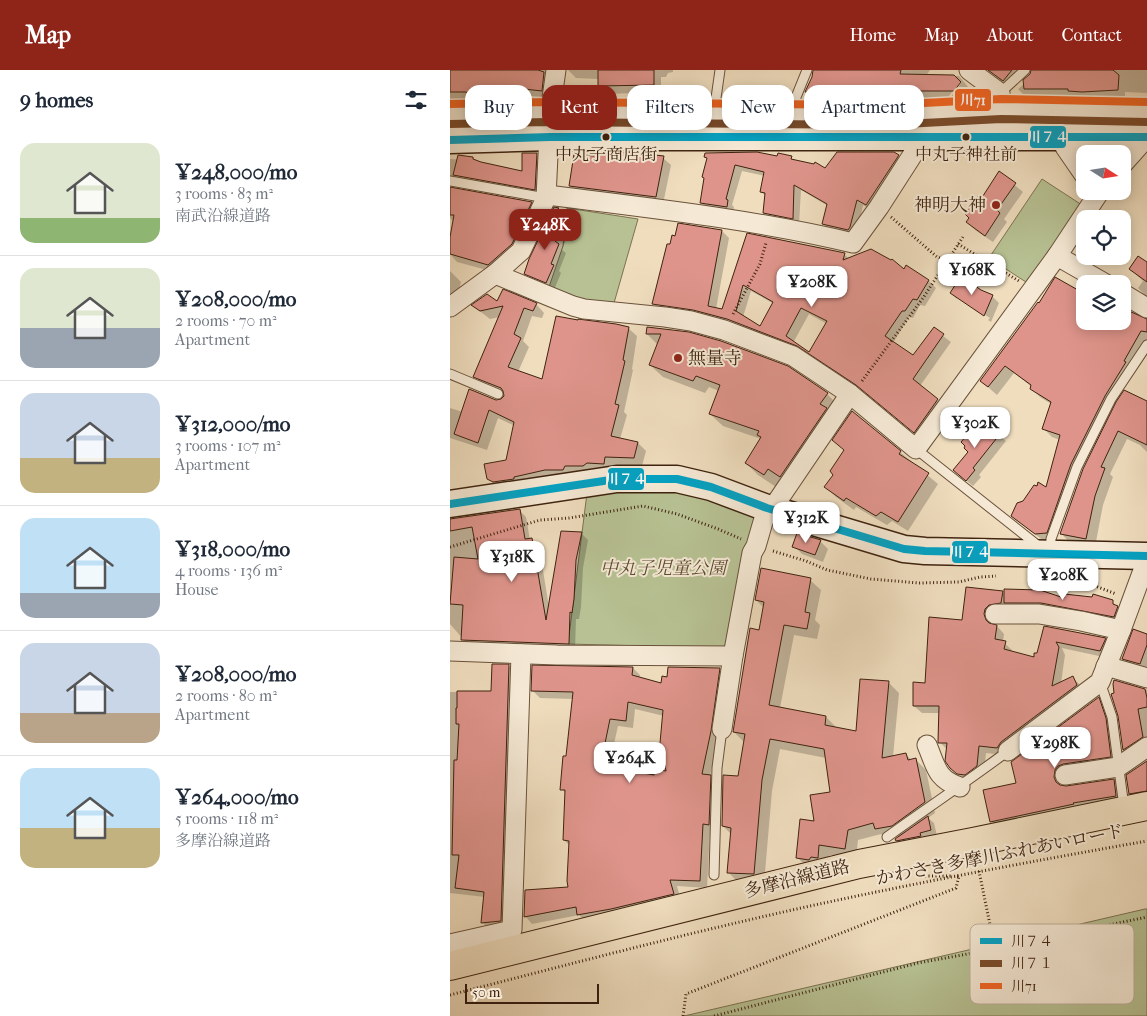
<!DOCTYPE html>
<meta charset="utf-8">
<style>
:root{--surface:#fff;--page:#f2f2f3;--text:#1f2937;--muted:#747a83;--line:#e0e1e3;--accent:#8f2418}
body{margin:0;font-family:"IM FELL French Canon","Noto Serif JP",serif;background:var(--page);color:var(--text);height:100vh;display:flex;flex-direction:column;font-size:19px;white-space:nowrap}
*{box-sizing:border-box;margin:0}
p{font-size:16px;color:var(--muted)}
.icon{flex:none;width:28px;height:28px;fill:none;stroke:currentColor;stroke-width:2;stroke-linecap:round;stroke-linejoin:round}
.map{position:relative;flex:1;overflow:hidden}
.panel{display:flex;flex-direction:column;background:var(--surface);width:450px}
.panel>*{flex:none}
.top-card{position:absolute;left:15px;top:15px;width:475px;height:45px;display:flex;gap:10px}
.needle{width:32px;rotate:102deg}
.fabs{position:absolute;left:626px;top:75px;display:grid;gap:10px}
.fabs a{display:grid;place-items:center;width:55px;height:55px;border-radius:10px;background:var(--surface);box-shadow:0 2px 12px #0003;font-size:25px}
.scale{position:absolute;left:15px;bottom:12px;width:134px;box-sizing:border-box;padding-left:5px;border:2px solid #3f230f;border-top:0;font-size:14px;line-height:18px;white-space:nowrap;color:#3f230f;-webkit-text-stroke:4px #f5e9d5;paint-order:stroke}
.price{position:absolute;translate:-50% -42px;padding:0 11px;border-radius:10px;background:#fff;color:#222;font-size:16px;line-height:32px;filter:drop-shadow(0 1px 2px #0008)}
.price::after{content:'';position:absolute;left:50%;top:30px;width:15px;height:11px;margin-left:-8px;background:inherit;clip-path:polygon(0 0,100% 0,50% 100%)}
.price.on{background:var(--accent);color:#fff}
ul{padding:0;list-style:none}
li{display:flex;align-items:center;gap:15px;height:125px;padding:0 20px}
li+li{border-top:1px solid var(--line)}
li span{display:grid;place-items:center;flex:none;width:140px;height:100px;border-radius:15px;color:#555}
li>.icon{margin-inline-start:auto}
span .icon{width:60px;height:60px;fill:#fffc;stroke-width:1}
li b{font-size:21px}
h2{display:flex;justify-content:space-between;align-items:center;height:60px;padding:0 20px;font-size:21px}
.chip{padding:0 18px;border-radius:15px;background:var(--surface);box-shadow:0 2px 12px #0003;font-size:18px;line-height:45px}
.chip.on{background:var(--accent);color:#fff}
header{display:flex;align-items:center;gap:30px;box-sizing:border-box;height:70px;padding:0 25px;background:var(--accent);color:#fff}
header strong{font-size:24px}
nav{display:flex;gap:28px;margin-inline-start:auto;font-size:18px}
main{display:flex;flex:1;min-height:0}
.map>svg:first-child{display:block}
</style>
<header>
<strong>Map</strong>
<nav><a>Home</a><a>Map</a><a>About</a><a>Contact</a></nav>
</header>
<main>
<section class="panel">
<h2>9 homes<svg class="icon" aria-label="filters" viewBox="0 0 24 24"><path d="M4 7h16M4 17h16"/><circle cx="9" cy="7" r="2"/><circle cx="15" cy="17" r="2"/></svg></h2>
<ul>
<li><span style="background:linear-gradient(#dfe7d0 75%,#8fb573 0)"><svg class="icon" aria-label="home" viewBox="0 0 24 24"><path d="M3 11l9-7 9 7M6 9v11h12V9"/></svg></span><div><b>¥248,000/mo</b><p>3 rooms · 83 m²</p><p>南武沿線道路</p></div></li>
<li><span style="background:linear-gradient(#dfe7d0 60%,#9aa5b1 0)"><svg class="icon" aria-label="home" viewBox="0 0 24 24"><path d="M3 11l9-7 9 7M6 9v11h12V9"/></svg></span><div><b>¥208,000/mo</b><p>2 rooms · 70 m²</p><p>Apartment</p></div></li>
<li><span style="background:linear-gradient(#c9d6e8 65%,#c2b280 0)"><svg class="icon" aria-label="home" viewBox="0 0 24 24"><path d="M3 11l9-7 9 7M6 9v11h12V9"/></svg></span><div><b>¥312,000/mo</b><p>3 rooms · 107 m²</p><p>Apartment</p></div></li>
<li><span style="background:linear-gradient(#bfe0f5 75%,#9aa5b1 0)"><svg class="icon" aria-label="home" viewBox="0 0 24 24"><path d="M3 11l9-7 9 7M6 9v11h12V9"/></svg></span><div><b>¥318,000/mo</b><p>4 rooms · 136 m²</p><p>House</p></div></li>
<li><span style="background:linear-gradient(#c9d6e8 70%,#b9a48a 0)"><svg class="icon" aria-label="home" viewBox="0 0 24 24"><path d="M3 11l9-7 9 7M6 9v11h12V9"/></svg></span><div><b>¥208,000/mo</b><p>2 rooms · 80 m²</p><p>Apartment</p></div></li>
<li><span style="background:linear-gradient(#bfe0f5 60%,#c2b280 0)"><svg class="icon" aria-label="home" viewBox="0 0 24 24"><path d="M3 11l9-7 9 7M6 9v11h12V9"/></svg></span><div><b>¥264,000/mo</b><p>5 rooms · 118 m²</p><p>多摩沿線道路</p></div></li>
</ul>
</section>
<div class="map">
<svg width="697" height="946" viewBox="0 0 697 946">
<rect width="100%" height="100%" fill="#efddbe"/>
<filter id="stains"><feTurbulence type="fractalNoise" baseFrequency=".004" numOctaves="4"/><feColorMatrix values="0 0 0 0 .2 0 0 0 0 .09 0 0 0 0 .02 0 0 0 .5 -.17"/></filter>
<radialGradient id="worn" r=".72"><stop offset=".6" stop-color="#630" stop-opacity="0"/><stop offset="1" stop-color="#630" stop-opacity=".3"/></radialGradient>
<g fill="#b7c193" stroke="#7b7251">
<polygon points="592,109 632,135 579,214 539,188"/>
<polygon points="117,138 188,149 164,233 134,233 98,220 113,176"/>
<polygon points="234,420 308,443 279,574 273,578 118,574 137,423"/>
<polygon points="695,839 697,839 697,946 234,946"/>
</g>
<g fill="#0003" fill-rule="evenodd">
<polygon points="0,0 105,0 99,28 81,26 81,28 36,31 23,29 0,29"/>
<polygon points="118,0 223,0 223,2 218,3 216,7 211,7 211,22 157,24 149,16 149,9 126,8"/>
<path d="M411 0H480L476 6H509L519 18 511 28H465L385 24V29H364L356 22ZM509 12H512L501 27 499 26Z"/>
<polygon points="537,0 574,0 561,18"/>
<polygon points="590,0 697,0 697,23 675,22 675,27 640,28 627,28 625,26 575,26 568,19"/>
<polygon points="86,84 94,92 92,126 0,113 0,89 25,91 73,102"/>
<polygon points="329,85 375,100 448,86 455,93 423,141 413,135 407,164 380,161 373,154 378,136 351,120 349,155 321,150 314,143 316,126 311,122 315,106 292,101 282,135 284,137 283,143 258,140 251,133 258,89 328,88"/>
<polygon points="145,87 213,88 221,95 213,134 128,124 120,116"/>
<polygon points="550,103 573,122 554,149 557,152 543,172 525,160 517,152"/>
<polygon points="0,119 81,133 90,142 48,203 7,192 0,184 4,152 0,148"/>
<polygon points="105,139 108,139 115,146 109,152 119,162 112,180 116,183 109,201 111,203 104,220 83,211 75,203 80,190"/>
<path d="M272 161 279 168 266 239 273 241 298 165 394 184 399 189 454 201 457 197 479 211 486 218 475 236 470 235 463 248 459 247 443 273 464 287 484 259 501 272 470 316 495 337 472 369 415 322 356 282 285 256 211 241 204 234ZM301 221 324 234 311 258 293 247ZM359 244 377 254 359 284 343 273Z"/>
<polygon points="697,194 697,227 688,218 693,211 680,199"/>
<polygon points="0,201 11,212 5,234 0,233"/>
<polygon points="530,221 542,226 549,233 541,252 538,250 540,248 507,227 507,229 501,223"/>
<polygon points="635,226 635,251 672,251 672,241 674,239 691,249 697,249 697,274 683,302 664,335 630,403 605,471 595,472 562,446 574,432 597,419 610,370 602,367 594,359 601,334 590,327 581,318 582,317 564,303 547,325 531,311"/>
<polygon points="48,233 86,234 94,243 92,248 82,246 73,271 79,277 68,302 93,310 178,258 187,266 182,299 183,300 174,342 177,345 170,369 188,373 196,381 192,396 163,395 162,402 47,417 38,408 57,391 65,356 48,348 37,380 0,368 0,338 13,342 52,330 55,324 33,315 25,307 50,247 40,249 23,236"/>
<polygon points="198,258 377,324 389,336 342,418 330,410 326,417 308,405 296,393 311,369 273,356 260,344 269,321 259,317 255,323 213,307 200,295 208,275 197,264"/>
<polygon points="697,332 697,382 690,375 677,369 660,404 663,407 653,435 645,477 619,472 611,463 667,333"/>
<polygon points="549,365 556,371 529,405 531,407 523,416 512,407"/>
<polygon points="384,370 450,382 488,414 458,461 442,451 437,455 406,437 404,440 386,427 376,417 385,405 395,381"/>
<polygon points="69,440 76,447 80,470 89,476 99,537 131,463 138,470 133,498 131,537 129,549 126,549 125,580 20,577 0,554 0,450"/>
<polygon points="370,471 378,479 373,492 352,484 344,476"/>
<polygon points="360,510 371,520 365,550 370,555 367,569 344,565 330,638 376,647 386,657 407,662 411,611 439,613 449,623 443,687 456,684 462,691 466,690 476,700 485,743 478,748 484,753 487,766 453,777 447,770 451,766 436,769 431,764 408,770 406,789 380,785 378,798 358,798 348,788 381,723 376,688 330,679 322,721 314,814 289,813 279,803 282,765 273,756 289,707 295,673 284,662 310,562 314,538 306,530"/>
<polygon points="553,523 555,525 662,532 673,543 670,552 542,546 541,555 547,556 554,564 553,572 562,580 562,582 585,589 588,584 595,558 655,569 662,576 658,588 612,578 615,585 611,613 622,607 630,615 634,623 555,685 536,683 534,703 516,711 501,697 498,680 489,672 490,643 472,643 464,636 513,551"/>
<polygon points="697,566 697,601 681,596 673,589"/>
<polygon points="59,596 66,603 57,857 39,859 32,852 35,827 0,823 0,622 42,622"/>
<path d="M83 597 183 598 190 605V608L212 614 218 608 269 599 277 607 268 669 260 706 268 713 266 762 260 761 257 818 227 816 231 831 136 852 129 845 82 854 75 846 120 818V776L114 770 116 724 112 719 124 629 90 628 82 620ZM185 639 214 646 218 702 205 707 159 696 168 656 183 658Z"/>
<polygon points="665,612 697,620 697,676 681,687 674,680"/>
<polygon points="648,629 654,635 661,656 666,692 610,707 610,714 611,717 616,717 664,710 670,716 672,732 548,757 541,751 568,713"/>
<polygon points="697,692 697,729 687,731 680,723"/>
</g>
<g fill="#de948b" stroke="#3f230f" fill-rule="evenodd">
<polygon points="0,0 88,0 94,2 92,21 74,19 73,21 29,24 15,22 0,22"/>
<polygon points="148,0 204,0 204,15 148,16"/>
<polygon points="363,0 451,0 450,4 504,5 511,12 504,21 457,21 378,17 378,22 355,22 362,7"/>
<polygon points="538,0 562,0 553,11"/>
<polygon points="581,0 663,0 669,5 668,20 632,22 618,21 618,19 574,19 573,10 580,4"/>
<polygon points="177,82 214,86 206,127 119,116 124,84 144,86 145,83"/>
<polygon points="307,82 327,86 328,83 342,86 341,89 364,94 365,92 375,98 387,82 444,82 449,85 416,135 407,130 400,157 398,160 372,154 377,134 344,115 343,149 313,143 315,123 310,122 314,102 285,95 276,129 278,130 277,137 250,133 254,108 252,107 257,88 254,87 255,83"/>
<polygon points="72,83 87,83 85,120 3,105 8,85 23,87 23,89 31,92 72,101"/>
<polygon points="549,101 566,113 547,140 550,143 535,166 516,152 519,148 515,144 527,127 531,129"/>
<polygon points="0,117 82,132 62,174 38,195 0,184 0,167 4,145 0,145"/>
<polygon points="104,137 109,138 101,145 112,153 105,171 109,174 101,194 104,195 96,213 74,204 79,189"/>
<path d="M228 153 272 160 258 236 272 239 297 163 395 183 393 190 421 179 441 190 442 189 454 199 456 195 479 210 467 230 463 229 455 241H452L435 266 463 285 484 257 494 264 463 309 488 329 464 363 406 315 347 276 277 249 243 240 202 234 217 174H220L222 165 225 166ZM293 215 323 232 310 256 286 241ZM351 238 377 251 359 282 336 266Z"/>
<polygon points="688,186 697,192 697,212 679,199"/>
<polygon points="511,206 531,220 543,225 534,246 500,223"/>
<polygon points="605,207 635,224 635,251 673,251 679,241 697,249 697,262 691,261 674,291 676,292 655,326 621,394 597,463 585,464 561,446 567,433 573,431 584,415 587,416 588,412 596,417 610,365 592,359 601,332 580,319 581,315 555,296 538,317 530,311 588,232 589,233"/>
<polygon points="53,219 87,233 83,241 74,238 64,264 71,268 58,297 92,309 106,246 128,250 128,249 166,254 179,257 173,290 175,291 165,334 169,335 161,366 188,372 184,388 155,387 154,394 137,393 133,396 115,396 113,400 95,400 64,407 64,409 43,412 37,409 34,394 56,390 64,352 39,340 28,373 4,364 19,319 46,330 51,329 54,326 53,321 51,318 23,307 53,236 30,241 21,235 37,224 47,231"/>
<polygon points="197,257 239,262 271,271 338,296 378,323 370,334 377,338 330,407 318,399 314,405 295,393 311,367 307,365 309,361 259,344 270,315 246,306 243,311 199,295 211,264 196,264"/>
<polygon points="674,320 697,331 697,375 668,361 651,397 655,398 645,426 636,469 610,464 633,399 666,332"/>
<polygon points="402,341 451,381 449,384 479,403 448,452 431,442 426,446 396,428 394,431 374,417 383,405 380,401 394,380 382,370"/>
<polygon points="529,351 538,358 540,356 550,364 523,398 525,400 516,411 503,400 518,382 514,378 515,376 511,372"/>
<polygon points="70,439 75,469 82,468 96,550 111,461 132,462 126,490 124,529 122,543 120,542 119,574 11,570 13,535 0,534 4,487 28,489 22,457 0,461 0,449"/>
<polygon points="347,463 371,470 365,485 342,477"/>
<polygon points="311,498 361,508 355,542 360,543 357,559 334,555 319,635 376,646 375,655 406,661 410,609 439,611 432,688 456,683 458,690 466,688 475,732 442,756 425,759 423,753 398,760 395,779 369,775 368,788 361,787 359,790 346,788 350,749 364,751 360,725 380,722 374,679 320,669 312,710 304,804 277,803 281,758 272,756 273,705 288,706 295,664 283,662 300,558 309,560 314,532 305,530"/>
<polygon points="516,517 553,521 551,533 539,535 535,539 534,544 536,550 539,553 547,555 545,569 556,571 554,579 584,587 584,583 587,583 594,556 656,568 650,581 606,572 609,577 602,616 623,606 627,615 551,672 547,678 529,676 527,696 515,705 507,704 500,698 495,691 497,673 488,673 488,671 489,636 463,636 463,612 475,613 479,547 512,550"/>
<polygon points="554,519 590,520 614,528 614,524 642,527 643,524 663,530 663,534 668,536 664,547 591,533 554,533"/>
<polygon points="683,559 697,564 697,575 690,594 672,589"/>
<polygon points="42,594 59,594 51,851 31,853 34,822 5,818 9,785 2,785 4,690 7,690 9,654 6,654 6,638 7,638 7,621 41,621"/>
<path d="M82 595 183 597 182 605 211 613 212 606 217 607 218 597 270 598 261 661 252 704 261 705 259 755 253 754 250 811 220 810 224 824 161 839 127 845 126 837 74 847 75 820 118 817 117 811 119 771 113 770 115 720H110L113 686H116L123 622 81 621ZM178 632 213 640 210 673 216 701 205 699 204 705 172 699V697L151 693 160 649 176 651Z"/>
<polygon points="664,610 695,619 697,628 697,637 688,639 693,667 673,680 668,646 661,624 664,623 663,614"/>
<polygon points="649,627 656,648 661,687 613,694 608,696 605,700 604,707 606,712 610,715 616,716 664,709 666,726 623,733 624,734 540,752 533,720 566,713 561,692"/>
<polygon points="697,691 697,721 679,724 676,705"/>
<polygon points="478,746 481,760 470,763 471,766 446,771 445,769"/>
</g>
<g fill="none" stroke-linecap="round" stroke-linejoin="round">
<g stroke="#6b523b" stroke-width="11">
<g id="lane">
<polyline points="550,23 575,0"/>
<polyline points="264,42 270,0"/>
<polyline points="340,42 357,0"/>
<polyline points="0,111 96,128"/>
<polyline points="0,304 48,324"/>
<polyline points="466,379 591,478"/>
<polyline points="600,482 601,469 627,397 661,329 697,275"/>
<polyline points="650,612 662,647 674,737"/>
<path d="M437 767C477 738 518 711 558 681"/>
<polyline points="264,805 267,698 272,659"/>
</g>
</g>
<g stroke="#6b523b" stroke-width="21">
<g id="street">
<polyline points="519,0 550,23 553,51"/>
<polyline points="614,66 615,77 635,106"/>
<polyline points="672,95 697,67"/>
<path d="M97 125C199 138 303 149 403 173L429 137 474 67"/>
<polyline points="607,186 656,214"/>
<polyline points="45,204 123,236 134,239 215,247 241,251 274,260 343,286 400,324 466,379 607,186 650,121"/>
<polyline points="672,223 697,238"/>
<polyline points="0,237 45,204 71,181 96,128 100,42 106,0"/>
<polyline points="322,439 400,324"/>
<polyline points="545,544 589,544 631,551 671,560 650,612 558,681"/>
<polyline points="671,560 692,503 697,495"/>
<polyline points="0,581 107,585 283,586"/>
<polyline points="656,596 697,608"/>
<polyline points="272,659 283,586 302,483 306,476 317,438"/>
<path d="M477 675C486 696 486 709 510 717"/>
<polyline points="615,705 668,697 697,677"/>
<polyline points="0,874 62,860 71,584"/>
</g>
</g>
<g stroke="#3f230f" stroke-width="29">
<g id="secondary">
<polyline points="0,44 100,42 435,45 551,39 697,42"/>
<polyline points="0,70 100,67 697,67"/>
<polyline points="0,434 167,409 227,409 261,417 317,438 454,479 475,481 697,486"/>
</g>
</g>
<g stroke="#3f230f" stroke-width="30">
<polyline id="primary" points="0,896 409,794 523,772 697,736"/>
</g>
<g stroke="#3f230f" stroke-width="3" stroke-dasharray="1 2.5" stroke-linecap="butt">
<polyline points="441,147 487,187 497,190"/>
<polyline points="508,174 569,211"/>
<polyline points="283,244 310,194 316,173"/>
<polyline points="412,311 473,228 513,167"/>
<polyline points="0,477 90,450 119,448 193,436 227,444 268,459 291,469"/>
<polyline points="323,481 356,491 377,500 421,509 469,513 509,512 530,507 546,506"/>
<polyline points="610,508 630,510 666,524"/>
<polyline points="529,801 545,879"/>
<polyline points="475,806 501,806"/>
<path d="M0 925C124 893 249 860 374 833 481 810 589 790 697 771"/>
<polyline points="233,946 236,924 506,818 509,806 507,806"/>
<polyline points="264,946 468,893 545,879 697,847"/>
</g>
<use href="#lane" stroke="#f5e9d5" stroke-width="9"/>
<use href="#street" stroke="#f5e9d5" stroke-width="19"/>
<use href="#secondary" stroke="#f5e9d5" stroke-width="26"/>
<use href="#primary" stroke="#efddbe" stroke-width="28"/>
<g stroke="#f5e9d5" stroke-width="11">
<g id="bus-1">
<polyline points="0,70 100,67 697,67"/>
<polyline points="0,434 167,409 227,409 261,417 317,438 454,479 475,481 697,486"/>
</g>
</g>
<g stroke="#f5e9d5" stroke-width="11">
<polyline id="bus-2" points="0,54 100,52 435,55 551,49 697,52"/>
</g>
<g stroke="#f5e9d5" stroke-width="11">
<polyline id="bus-3" points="0,34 100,32 435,35 551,29 697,32"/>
</g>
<use href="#bus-1" stroke="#03a2c4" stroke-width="8"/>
<use href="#bus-2" stroke="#7a4b2a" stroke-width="8"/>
<use href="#bus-3" stroke="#f26522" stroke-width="8"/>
</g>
<g fill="#3f230f" stroke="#f5e9d5" stroke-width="2">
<circle cx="156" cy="67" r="4.5"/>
<circle cx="516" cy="67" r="4.5"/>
</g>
<g fill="#8f2418" stroke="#f5e9d5" stroke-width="2">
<circle cx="546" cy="135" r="5"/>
<circle cx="228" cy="288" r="5"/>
</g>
<g text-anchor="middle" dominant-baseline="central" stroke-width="4" stroke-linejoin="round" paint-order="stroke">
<g font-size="17" fill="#3f230f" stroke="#f5e9d5">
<text x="156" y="84">中丸子商店街</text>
<text x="516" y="84">中丸子神社前</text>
</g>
<g font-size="18" fill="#3f230f" stroke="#f5e9d5" text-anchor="end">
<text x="536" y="135">神明大神</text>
<text x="238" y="288" text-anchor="start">無量寺</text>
</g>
<g font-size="18" font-style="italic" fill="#5d4a30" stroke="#f5e9d5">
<text x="213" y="498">中丸子児童公園</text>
</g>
<g font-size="18" fill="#3f230f" stroke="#f5e9d5">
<text transform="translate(550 785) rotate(-11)">かわさき多摩川ふれあいロード</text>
<text transform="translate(347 809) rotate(-14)">多摩沿線道路</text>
</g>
</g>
<rect x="520" y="854" width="164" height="80" rx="8" fill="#f5e9d5" stroke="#beae9a" stroke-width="1"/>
<rect x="530" y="868" width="22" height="6" fill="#03a2c4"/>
<rect x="530" y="890" width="22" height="7" fill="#7a4b2a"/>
<rect x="530" y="913" width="22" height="6" fill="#f26522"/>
<g font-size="14" fill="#3f230f">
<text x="561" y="876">川７４</text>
<text x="561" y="898">川７１</text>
<text x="561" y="921">川71</text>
</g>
<g stroke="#f5e9d5" stroke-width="2">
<rect x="504" y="18" width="38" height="24" rx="5" fill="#f26522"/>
<rect x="579" y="55" width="38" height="24" rx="5" fill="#03a2c4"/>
<rect x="157" y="397" width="38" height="24" rx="5" fill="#03a2c4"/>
<rect x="501" y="470" width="38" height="24" rx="5" fill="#03a2c4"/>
</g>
<g font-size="14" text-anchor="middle" font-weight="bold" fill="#fff">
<text x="523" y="35">川71</text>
<text x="598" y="72">川７４</text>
<text x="176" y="414">川７４</text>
<text x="520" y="487">川７４</text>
</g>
<rect width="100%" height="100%" filter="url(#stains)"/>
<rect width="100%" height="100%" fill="url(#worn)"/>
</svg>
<div class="fabs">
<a><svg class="needle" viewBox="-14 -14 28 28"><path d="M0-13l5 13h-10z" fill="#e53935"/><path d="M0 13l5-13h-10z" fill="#747a83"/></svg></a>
<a><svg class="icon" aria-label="locate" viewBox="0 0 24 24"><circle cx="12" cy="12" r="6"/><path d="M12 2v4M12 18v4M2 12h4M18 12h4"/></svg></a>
<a><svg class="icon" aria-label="layers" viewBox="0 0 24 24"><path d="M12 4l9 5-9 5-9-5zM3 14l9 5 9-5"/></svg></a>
</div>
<div class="scale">50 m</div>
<b class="price on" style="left:95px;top:181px">¥248K</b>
<b class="price" style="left:522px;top:226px">¥168K</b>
<b class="price" style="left:362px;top:238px">¥208K</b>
<b class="price" style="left:525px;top:379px">¥302K</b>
<b class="price" style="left:356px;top:474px">¥312K</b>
<b class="price" style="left:62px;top:513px">¥318K</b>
<b class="price" style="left:613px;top:531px">¥208K</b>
<b class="price" style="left:605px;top:699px">¥298K</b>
<b class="price" style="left:180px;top:714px">¥264K</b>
<div class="top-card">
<a class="chip">Buy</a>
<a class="chip on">Rent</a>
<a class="chip">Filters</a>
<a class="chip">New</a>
<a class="chip">Apartment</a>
</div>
</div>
</main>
